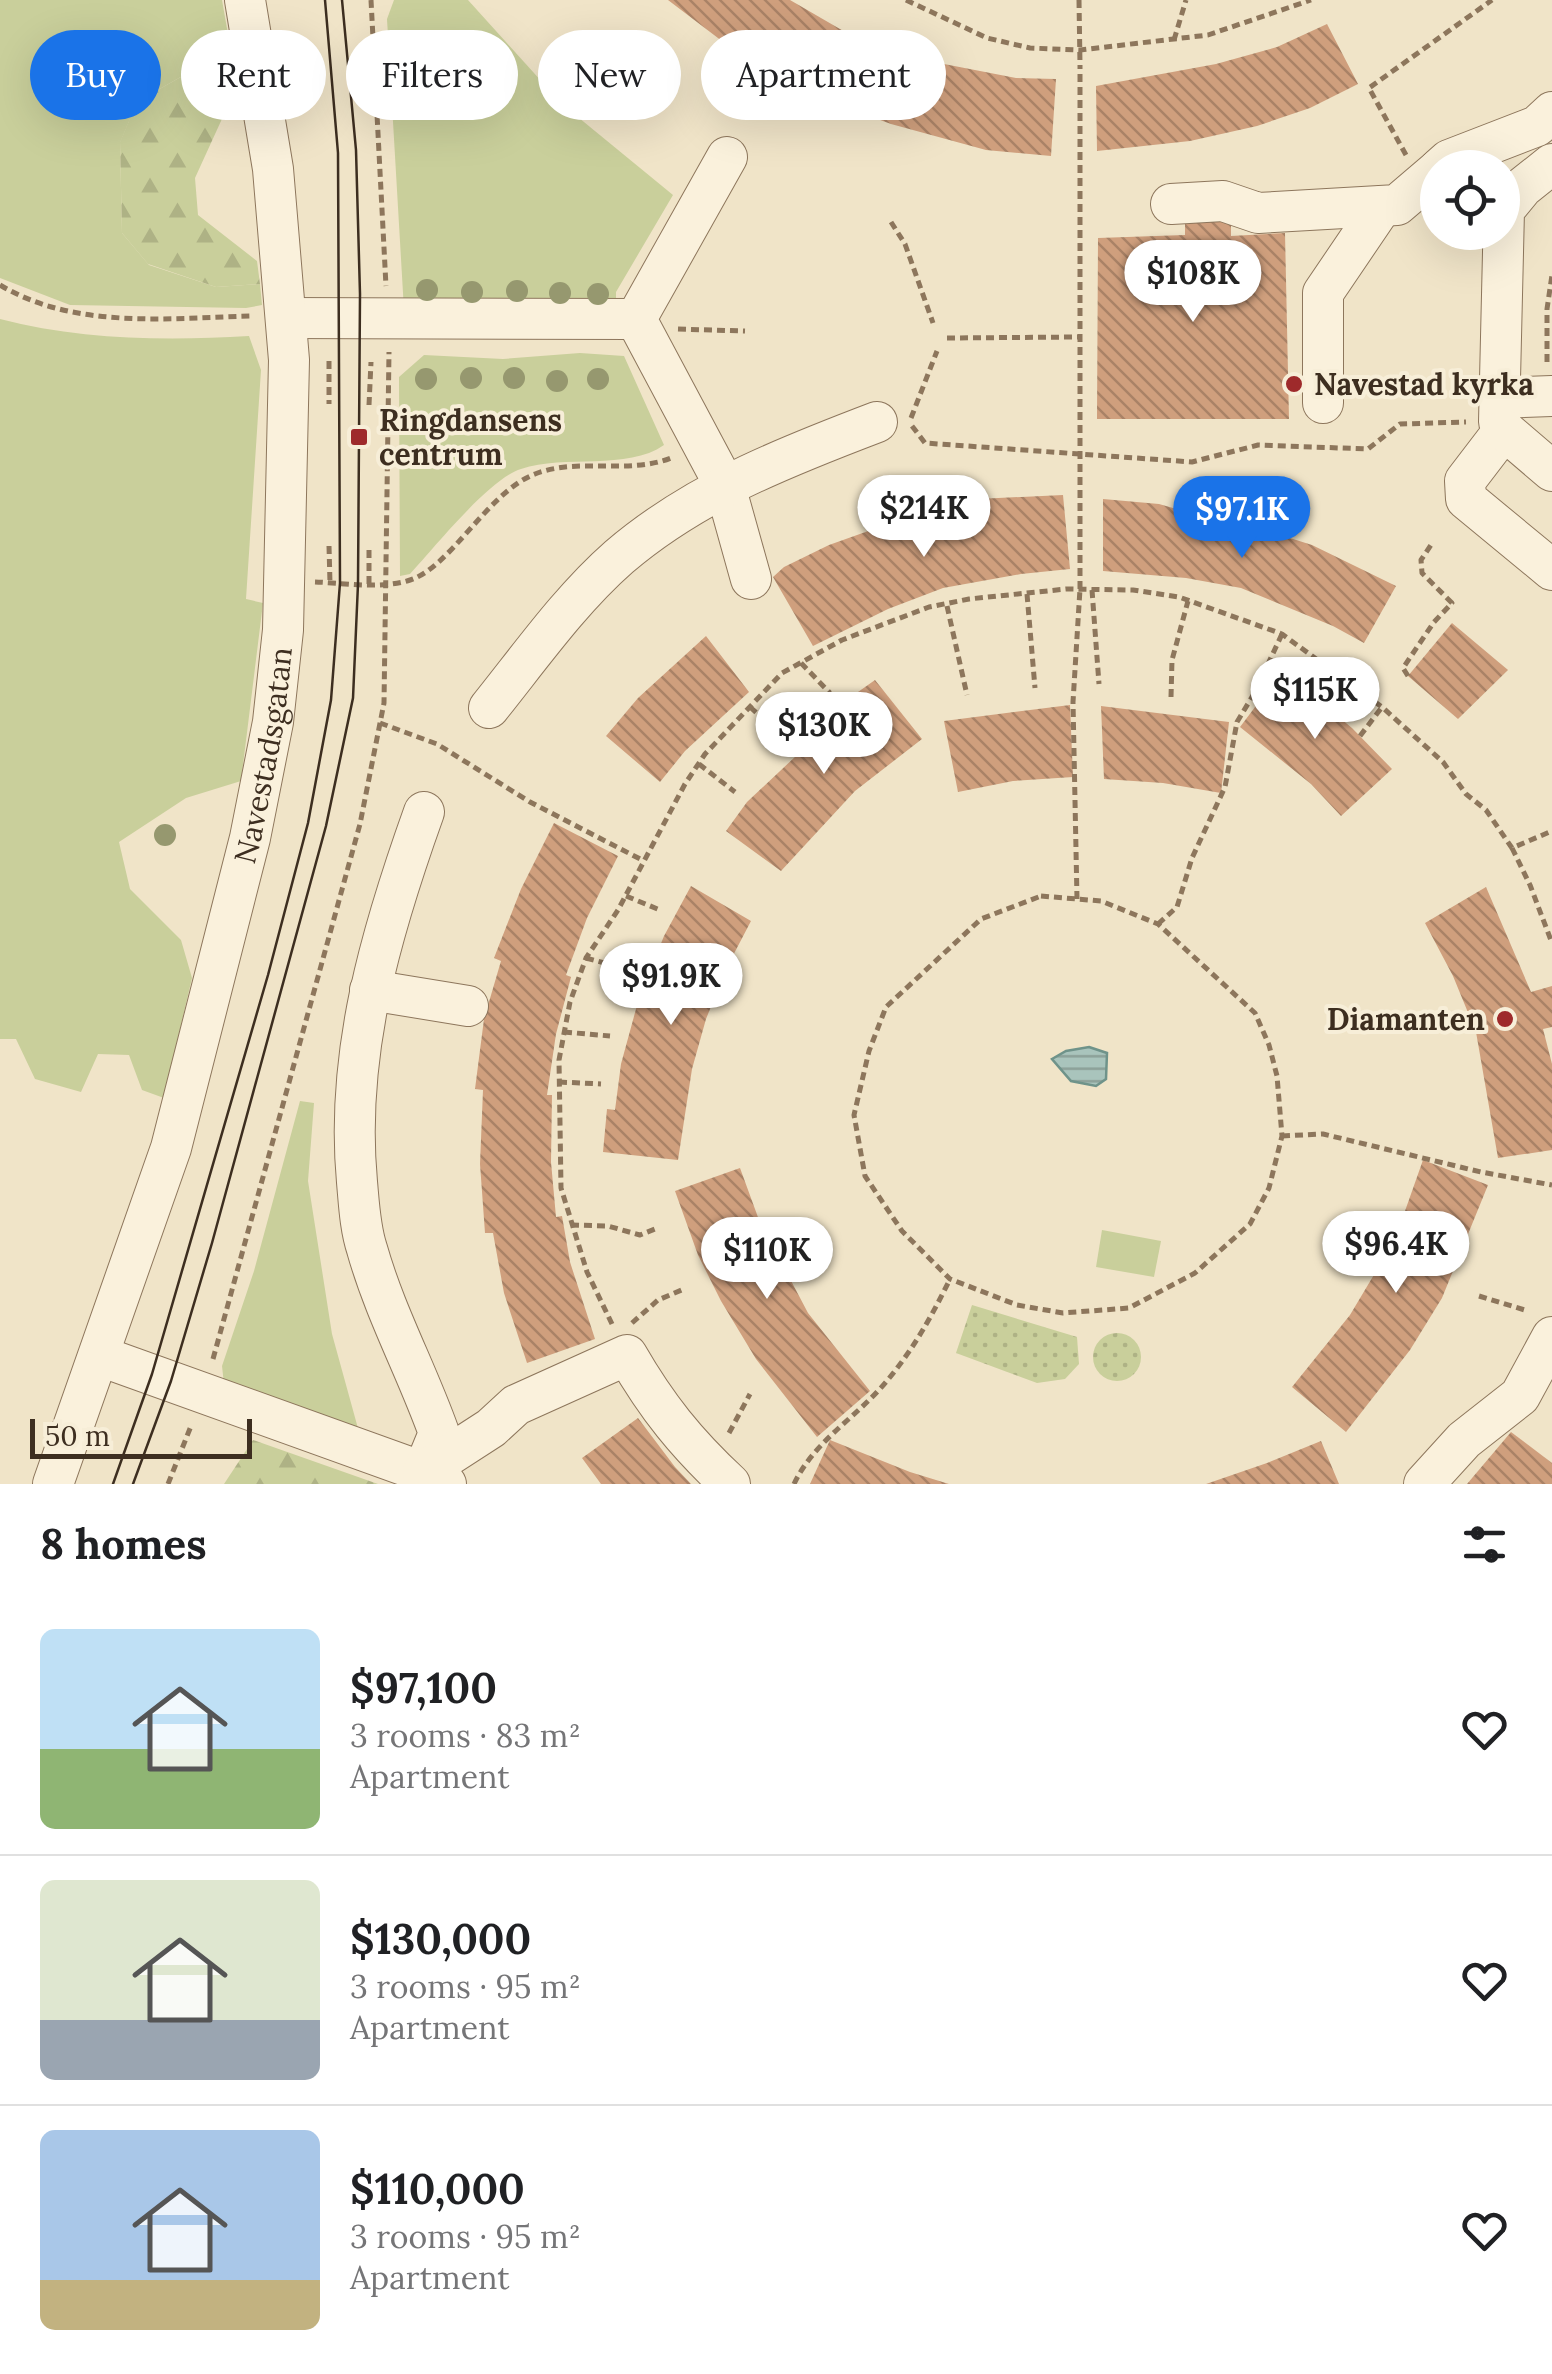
<!DOCTYPE html>
<meta charset="utf-8">
<style>
:root{--surface:#fff;--page:#f6f6f6;--text:#202124;--muted:#757577;--line:#e0e0e0;--accent:#1a73e8}
body{margin:0;font-family:Lora,serif;background:var(--page);color:var(--text);height:100vh;display:flex;flex-direction:column;font-size:38px;white-space:nowrap}
*{box-sizing:border-box;margin:0}
p{font-size:32px;color:var(--muted)}
.icon{flex:none;width:55px;height:55px;fill:none;stroke:currentColor;stroke-width:2;stroke-linecap:round;stroke-linejoin:round}
.map{position:relative;height:1484px;overflow:hidden}
.details{display:flex;flex-direction:column;background:var(--surface);flex:1}
.details>*{flex:none}
.banner{position:absolute;left:30px;top:30px;width:1000px;height:90px;display:flex;gap:20px}
.fabs{position:absolute;left:1420px;top:150px;display:grid;gap:20px}
.fabs a{display:grid;place-items:center;width:100px;height:100px;border-radius:50%;background:var(--surface);box-shadow:0 10px 40px #0002;font-size:50px}
.scale{position:absolute;left:30px;bottom:25px;width:222px;box-sizing:border-box;padding-left:10px;border:5px solid #3d2e20;border-top:0;font-size:28px;line-height:35px;white-space:nowrap;color:#3d2e20;-webkit-text-stroke:8px #f7eed8;paint-order:stroke}
.price{position:absolute;translate:-50% -85px;padding:0 22px;border-radius:35px;background:#fff;color:#222;font-size:32px;line-height:65px;filter:drop-shadow(0 2px 5px #0008)}
.price::after{content:'';position:absolute;left:50%;top:60px;width:30px;height:22px;margin-left:-15px;background:inherit;clip-path:polygon(0 0,100% 0,50% 100%)}
.price.on{background:var(--accent);color:#fff}
ul{padding:0;list-style:none}
li{display:flex;align-items:center;gap:30px;height:250px;padding:0 40px}
li+li{border-top:2px solid var(--line)}
li span{display:grid;place-items:center;flex:none;width:280px;height:200px;border-radius:15px;color:#555}
li>.icon{margin-inline-start:auto}
span .icon{width:120px;height:120px;fill:#fffc;stroke-width:1}
li b{font-size:42px}
h2{display:flex;justify-content:space-between;align-items:center;height:120px;padding:0 40px;font-size:42px}
.tag{padding:0 35px;border-radius:45px;background:var(--surface);box-shadow:0 10px 40px #0002;font-size:35px;line-height:90px}
.tag.on{background:var(--accent);color:#fff}
.map>svg:first-child{display:block}
</style>
<div class="map">
<svg width="1552" height="1484" viewBox="0 0 1552 1484">
<defs>
<pattern id="forest-firs" width="22" height="20" patternUnits="userSpaceOnUse" patternTransform="scale(2.5)"><rect width="22" height="20" fill="#c9cf9b"/><path d="M5 1l3.5 6h-7zM16 11l3.5 6h-7z" fill="#aeb285"/></pattern>
<pattern id="park-dots" width="8" height="8" patternUnits="userSpaceOnUse" patternTransform="scale(2.5)"><rect width="8" height="8" fill="#c9cf9b"/><path d="M2 2h.1M6 6h.1" fill="none" stroke="#aeb285" stroke-width="1.8" stroke-linecap="round"/></pattern>
<pattern id="water-rules" width="6" height="5" patternUnits="userSpaceOnUse" patternTransform="scale(2.5)"><rect width="6" height="5" fill="#a9c4bc"/><path d="M0 2.5h6" fill="none" stroke="#8ba098"/></pattern>
<pattern id="building-back-hatch" width="6" height="6" patternUnits="userSpaceOnUse" patternTransform="scale(2.5)"><rect width="6" height="6" fill="#cf9f7d"/><path d="M-1 5l2 2M0 0l6 6M5-1l2 2" fill="none" stroke="#a98266"/></pattern>
</defs>
<rect width="100%" height="100%" fill="#f0e4c8"/>
<g fill="#c9cf9b">
<polygon points="0,0 222,0 232,57 186,74 149,95 139,97 120,143 122,233 149,265 216,287 260,284 262,305 246,308 70,305 0,278"/>
<polygon points="394,0 468,0 562,104 673,195 616,292 616,307 404,310 387,19"/>
<path d="M0 319C80 340 167 341 249 336L261 370 246 599 263 603 241 781 186 798 119 842 130 889 181 940 192 978 164 1098 142 1090 129 1055 98 1054 81 1092 35 1079 16 1039H0Z"/>
<path d="M580 353 624 356 664 445C627 471 565 454 521 469 489 479 435 547 410 574L400 576 399 377 424 355 503 359Z"/>
<polygon points="300,1101 314,1103 308,1181 332,1334 359,1432 224,1384 222,1366 254,1271"/>
<polygon points="1102,1230 1161,1241 1154,1277 1096,1267"/>
</g>
<g fill="url(#forest-firs)">
<polygon points="232,57 237,86 195,178 198,215 257,261 260,284 216,287 148,264 122,233 120,142 139,97 149,95 186,74"/>
<polygon points="253,1440 378,1484 224,1484"/>
</g>
<g fill="url(#park-dots)">
<polygon points="972,1305 1077,1337 1079,1364 1065,1379 1037,1383 956,1353"/>
<circle cx="1117" cy="1357" r="24"/>
</g>
<polygon fill="url(#water-rules)" stroke="#6f938a" stroke-width="2.5" points="1089,1047 1107,1053 1106,1079 1096,1086 1071,1081 1052,1059 1066,1051"/>
<g fill="url(#building-back-hatch)">
<polygon points="668,0 790,0 852,36 944,64 1016,78 1056,79 1051,156 986,150 891,124 807,93 739,54"/>
<polygon points="1327,24 1358,84 1310,108 1257,126 1190,141 1097,151 1096,86 1216,64 1277,47"/>
<polygon points="1185,213 1231,213 1231,236 1285,233 1289,419 1097,419 1098,238 1185,235"/>
<polygon points="1063,495 1070,569 1021,574 943,588 888,609 813,646 773,577 784,567 829,545 916,514 978,499"/>
<polygon points="1103,499 1159,504 1201,516 1204,499 1242,508 1239,522 1312,545 1396,586 1364,643 1333,626 1241,588 1186,578 1103,571"/>
<polygon points="1452,623 1508,670 1458,719 1408,676"/>
<polygon points="706,636 749,692 685,751 660,782 606,736 638,698"/>
<polygon points="1286,666 1321,693 1317,699 1352,728 1392,769 1341,816 1311,784 1240,727"/>
<polygon points="875,680 922,739 855,791 781,871 726,831 747,802 845,710 841,704"/>
<polygon points="1070,705 1073,777 1013,781 958,792 944,721"/>
<polygon points="1101,706 1229,722 1221,793 1163,783 1104,779"/>
<polygon points="554,823 618,856 587,918 566,975 571,977 556,1034 547,1095 552,1095 551,1162 556,1217 562,1216 570,1262 595,1339 527,1363 504,1293 493,1233 485,1233 480,1164 483,1090 475,1089 484,1019 501,961 494,958 521,889"/>
<polygon points="691,886 751,921 727,967 706,1019 692,1069 678,1160 603,1152 607,1109 615,1110 621,1064 639,998 664,936"/>
<polygon points="1486,887 1531,992 1552,986 1552,1027 1543,1029 1552,1064 1552,1150 1498,1158 1476,1032 1453,976 1425,923"/>
<polygon points="1423,1160 1488,1185 1442,1298 1410,1350 1346,1432 1292,1387 1350,1315 1378,1268 1405,1211"/>
<polygon points="740,1168 759,1220 808,1313 870,1391 817,1437 756,1359 721,1301 698,1255 675,1191"/>
<polygon points="638,1418 675,1467 691,1484 601,1484 582,1458"/>
<polygon points="1511,1432 1552,1463 1552,1484 1467,1484"/>
<polygon points="830,1440 910,1472 949,1484 810,1484"/>
<polygon points="1321,1441 1339,1484 1206,1484 1267,1463"/>
</g>
<g fill="none" stroke-linecap="round" stroke-linejoin="round">
<g stroke="#8d765c" stroke-width="42">
<g id="minor">
<polyline points="727,157 636,319 725,486 751,579"/>
<polyline points="1440,168 1449,160 1537,126 1552,112"/>
<polyline points="1171,204 1223,201 1258,213 1397,205 1438,170"/>
<polyline points="286,318 636,319"/>
<polyline points="1499,398 1552,396"/>
<polyline points="1323,403 1323,293 1382,206"/>
<polyline points="1504,430 1499,422 1504,210 1523,187 1552,164"/>
<polyline points="1504,430 1465,481 1466,499 1552,570"/>
<polyline points="1504,430 1552,471"/>
<path d="M489 708C530 657 570 600 619 557 695 492 785 457 877 422"/>
<polyline points="370,990 468,1006"/>
<polyline points="100,1356 423,1472 446,1484"/>
<path d="M423 1472 439 1433C417 1371 385 1313 367 1249 360 1228 359 1204 357 1182 345 1054 381 932 424 812"/>
<path d="M423 1472 491 1428 516 1405 627 1355C657 1407 686 1443 730 1484"/>
<path id="s1" d="M53 1484 171 1148 250 838 273 722 283 630 289 360 273 169 245 0"/>
<polyline points="1424,1484 1464,1440 1520,1396 1552,1337"/>
</g>
</g>
<g stroke="#8d765c" stroke-width="5" stroke-dasharray="8 5" stroke-linecap="butt">
<polyline points="371,0 386,286"/>
<polyline points="906,0 987,38 1030,48 1080,50 1208,35 1311,0"/>
<polyline points="1079,0 1080,65"/>
<polyline points="1174,40 1186,0"/>
<polyline points="1406,155 1369,88 1492,0"/>
<polyline points="891,222 905,244 933,323"/>
<path d="M0 285C75 330 170 318 253 316"/>
<polyline points="678,329 745,331"/>
<polyline points="947,338 1080,337"/>
<polyline points="329,361 329,404"/>
<polyline points="1547,362 1547,309 1552,275"/>
<polyline points="369,405 371,362"/>
<polyline points="911,418 937,351"/>
<polyline points="912,426 925,443 1192,462 1258,445 1368,449 1400,424 1466,422"/>
<polyline points="329,546 330,583"/>
<polyline points="369,550 369,584"/>
<path d="M315 582C344 583 378 589 407 581 450 570 486 493 535 474 578 457 628 475 671 458"/>
<polyline points="1092,590 1099,684"/>
<polyline points="1027,594 1035,688"/>
<polyline points="947,606 967,695"/>
<polyline points="801,663 830,693"/>
<polyline points="1408,676 1403,668 1434,622 1452,603 1422,573 1421,560 1433,542"/>
<polyline points="1171,697 1172,660 1188,601"/>
<polyline points="1323,704 1343,679"/>
<polyline points="750,707 784,737"/>
<polyline points="380,723 437,744 530,802 644,861"/>
<polyline points="1360,736 1382,707"/>
<polyline points="699,764 735,792"/>
<polyline points="1512,848 1530,885 1552,943"/>
<polyline points="626,896 660,910"/>
<polygon points="1041,896 1101,901 1158,924 1255,1013 1269,1045 1277,1076 1282,1136 1269,1188 1250,1224 1195,1273 1129,1308 1063,1313 1017,1305 950,1279 902,1231 865,1176 854,1115 869,1051 886,1007 981,919"/>
<polyline points="1077,899 1073,702 1080,589"/>
<polyline points="1158,924 1177,907 1192,858 1225,787 1237,722 1255,692 1282,634"/>
<polyline points="586,958 630,970"/>
<polyline points="564,1032 610,1036"/>
<polyline points="559,1082 601,1084"/>
<polyline points="1282,1136 1323,1134 1481,1172 1552,1185"/>
<polyline points="571,1225 608,1226 640,1235 655,1229"/>
<polyline points="1479,1296 1528,1311"/>
<polyline points="632,1323 658,1300 684,1289"/>
<polyline points="612,1324 587,1272 561,1188 559,1060 570,1002 586,958 618,910 685,784 705,754 782,673 842,640 929,607 969,599 1066,589 1133,590 1179,597 1282,634 1382,707 1443,762 1466,794 1486,810 1512,848 1552,831"/>
<polyline points="213,1359 360,824 384,703 389,352"/>
<polyline points="729,1433 750,1394"/>
<polyline points="168,1484 191,1426"/>
<path d="M794 1484C813 1444 848 1423 878 1391 909 1357 930 1320 950 1279"/>
</g>
<use href="#minor" stroke="#faf1dc" stroke-width="40"/>
<g stroke="#3d2e20" stroke-width="2.5">
<polyline points="113,1484 152,1374 268,975 308,823 331,700 340,583 338,153 325,0"/>
<polyline points="133,1484 171,1381 212,1243 326,826 353,698 358,584 360,294 356,150 342,0"/>
</g>
<polyline stroke="#8d765c" stroke-width="5" stroke-dasharray="8 5" stroke-linecap="butt" points="1080,589 1080,65"/>
</g>
<g fill="#96986f">
<circle cx="427" cy="290" r="11"/>
<circle cx="517" cy="291" r="11"/>
<circle cx="472" cy="292" r="11"/>
<circle cx="560" cy="293" r="11"/>
<circle cx="598" cy="294" r="11"/>
<circle cx="471" cy="378" r="11"/>
<circle cx="514" cy="378" r="11"/>
<circle cx="426" cy="379" r="11"/>
<circle cx="598" cy="379" r="11"/>
<circle cx="557" cy="381" r="11"/>
<circle cx="165" cy="835" r="11"/>
</g>
<g fill="#9e2a2b" stroke="#f7eed8" stroke-width="4">
<circle cx="1294" cy="384" r="10"/>
<rect x="349" y="427" width="20" height="20" rx="5"/>
<circle cx="1505" cy="1019" r="10"/>
</g>
<g text-anchor="middle" dominant-baseline="central" stroke-width="8" stroke-linejoin="round" paint-order="stroke">
<g font-size="30" font-weight="bold" fill="#3d2e20" stroke="#f7eed8" text-anchor="start">
<text x="1314" y="384">Navestad kyrka</text>
<text x="379" y="420">Ringdansens<tspan x="379" dy="34">centrum</tspan></text>
<text x="1485" y="1019" text-anchor="end">Diamanten</text>
</g>
<g font-size="30" fill="#3d2e20" stroke="#f7eed8">
<text stroke="none"><textPath href="#s1" startOffset="760">Navestadsgatan</textPath></text>
</g>
</g>
</svg>
<div class="fabs">
<a><svg class="icon" aria-label="locate" viewBox="0 0 24 24"><circle cx="12" cy="12" r="6"/><path d="M12 2v4M12 18v4M2 12h4M18 12h4"/></svg></a>
</div>
<div class="scale">50 m</div>
<b class="price" style="left:1193px;top:325px">$108K</b>
<b class="price" style="left:924px;top:560px">$214K</b>
<b class="price on" style="left:1242px;top:561px">$97.1K</b>
<b class="price" style="left:1315px;top:742px">$115K</b>
<b class="price" style="left:824px;top:777px">$130K</b>
<b class="price" style="left:671px;top:1028px">$91.9K</b>
<b class="price" style="left:1396px;top:1296px">$96.4K</b>
<b class="price" style="left:767px;top:1302px">$110K</b>
<div class="banner">
<a class="tag on">Buy</a>
<a class="tag">Rent</a>
<a class="tag">Filters</a>
<a class="tag">New</a>
<a class="tag">Apartment</a>
</div>
</div>
<section class="details">
<h2>8 homes<svg class="icon" aria-label="filters" viewBox="0 0 24 24"><path d="M4 7h16M4 17h16"/><circle cx="9" cy="7" r="2"/><circle cx="15" cy="17" r="2"/></svg></h2>
<ul>
<li><span style="background:linear-gradient(#bfe0f5 60%,#8fb573 0)"><svg class="icon" aria-label="home" viewBox="0 0 24 24"><path d="M3 11l9-7 9 7M6 9v11h12V9"/></svg></span><div><b>$97,100</b><p>3 rooms · 83 m²</p><p>Apartment</p></div><svg class="icon" aria-label="heart" viewBox="0 0 24 24"><path d="M12 20l-8-8c-3-5 5-10 8-4 3-6 11-1 8 4z"/></svg></li>
<li><span style="background:linear-gradient(#dfe7d0 70%,#9aa5b1 0)"><svg class="icon" aria-label="home" viewBox="0 0 24 24"><path d="M3 11l9-7 9 7M6 9v11h12V9"/></svg></span><div><b>$130,000</b><p>3 rooms · 95 m²</p><p>Apartment</p></div><svg class="icon" aria-label="heart" viewBox="0 0 24 24"><path d="M12 20l-8-8c-3-5 5-10 8-4 3-6 11-1 8 4z"/></svg></li>
<li><span style="background:linear-gradient(#a9c7e8 75%,#c2b280 0)"><svg class="icon" aria-label="home" viewBox="0 0 24 24"><path d="M3 11l9-7 9 7M6 9v11h12V9"/></svg></span><div><b>$110,000</b><p>3 rooms · 95 m²</p><p>Apartment</p></div><svg class="icon" aria-label="heart" viewBox="0 0 24 24"><path d="M12 20l-8-8c-3-5 5-10 8-4 3-6 11-1 8 4z"/></svg></li>
</ul>
</section>
